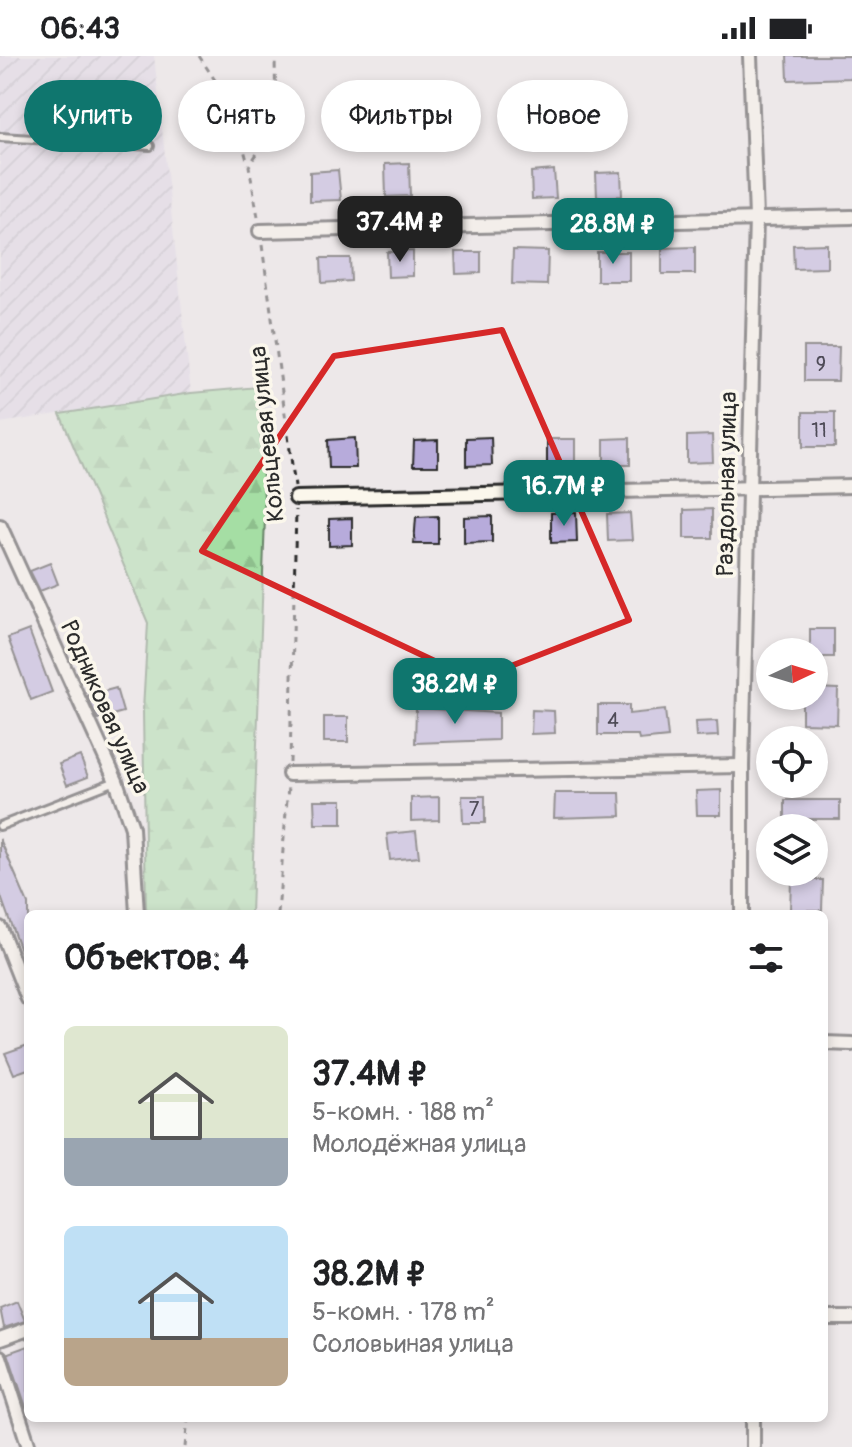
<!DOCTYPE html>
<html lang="ru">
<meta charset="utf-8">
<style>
:root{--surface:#fff;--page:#f2f2f2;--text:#202124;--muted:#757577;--accent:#0f766e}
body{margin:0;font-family:Pangolin,sans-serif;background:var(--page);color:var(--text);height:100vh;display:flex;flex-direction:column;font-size:30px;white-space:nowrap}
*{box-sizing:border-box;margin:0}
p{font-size:26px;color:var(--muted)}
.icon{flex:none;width:44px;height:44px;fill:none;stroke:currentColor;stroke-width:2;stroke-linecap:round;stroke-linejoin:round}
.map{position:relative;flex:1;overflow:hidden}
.panel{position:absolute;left:24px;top:854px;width:804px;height:512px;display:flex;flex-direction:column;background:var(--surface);border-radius:12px;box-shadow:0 4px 12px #0003}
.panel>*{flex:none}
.banner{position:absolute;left:24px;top:24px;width:804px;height:72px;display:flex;gap:16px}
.needle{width:52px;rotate:86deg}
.controls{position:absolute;left:756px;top:582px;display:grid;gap:16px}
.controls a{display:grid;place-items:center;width:72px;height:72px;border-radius:50%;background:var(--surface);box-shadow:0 4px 12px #0003;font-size:40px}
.price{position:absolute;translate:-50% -68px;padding:0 18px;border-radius:16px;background:var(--accent);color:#fff;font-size:26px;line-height:52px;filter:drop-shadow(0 2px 4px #0008)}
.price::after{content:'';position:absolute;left:50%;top:48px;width:24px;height:18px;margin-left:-12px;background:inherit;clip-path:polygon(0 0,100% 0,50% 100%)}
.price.on{background:#222;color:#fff}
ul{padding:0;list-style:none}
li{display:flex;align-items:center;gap:24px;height:200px;padding:0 40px}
li span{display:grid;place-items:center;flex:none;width:224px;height:160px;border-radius:12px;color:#555}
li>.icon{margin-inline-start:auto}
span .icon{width:96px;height:96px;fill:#fffc;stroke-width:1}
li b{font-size:34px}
h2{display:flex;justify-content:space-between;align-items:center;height:96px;padding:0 40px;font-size:34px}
.pill{padding:0 28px;border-radius:36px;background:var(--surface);box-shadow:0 4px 12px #0003;font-size:28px;line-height:72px}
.pill.on{background:var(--accent);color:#fff}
.status{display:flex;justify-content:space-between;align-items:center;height:56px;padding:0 40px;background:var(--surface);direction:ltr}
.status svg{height:22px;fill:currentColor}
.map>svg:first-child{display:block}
</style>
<div class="status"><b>06:43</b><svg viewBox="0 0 49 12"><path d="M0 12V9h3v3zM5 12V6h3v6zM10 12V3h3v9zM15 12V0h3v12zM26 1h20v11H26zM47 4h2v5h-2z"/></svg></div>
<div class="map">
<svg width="852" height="1391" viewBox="0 0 852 1391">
<defs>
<pattern id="industrial-furrows" width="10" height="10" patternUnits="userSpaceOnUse" patternTransform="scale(2)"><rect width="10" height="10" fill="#ddd6e5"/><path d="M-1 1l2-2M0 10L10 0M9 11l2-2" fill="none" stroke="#beb8c5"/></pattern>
<pattern id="forest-firs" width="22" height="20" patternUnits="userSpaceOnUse" patternTransform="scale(2)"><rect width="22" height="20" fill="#a5dea4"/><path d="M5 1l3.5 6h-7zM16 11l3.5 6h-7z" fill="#8ebf8d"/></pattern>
</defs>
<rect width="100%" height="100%" fill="#ede8e9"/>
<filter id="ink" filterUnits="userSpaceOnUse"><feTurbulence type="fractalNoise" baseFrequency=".0125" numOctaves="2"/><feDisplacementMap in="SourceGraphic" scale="16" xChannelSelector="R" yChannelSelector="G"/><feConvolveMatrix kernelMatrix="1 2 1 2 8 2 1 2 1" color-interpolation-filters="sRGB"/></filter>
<g filter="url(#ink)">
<polygon fill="url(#industrial-furrows)" points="0,0 154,0 191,337 0,367"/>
<polygon fill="url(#forest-firs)" stroke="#688468" stroke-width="2" points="258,331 265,461 251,858 146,858 143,654 148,567 60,358 191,337"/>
<g fill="#b7abdb" stroke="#2b2b2b" stroke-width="2">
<polygon points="787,0 852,0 852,22 788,24"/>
<polygon points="409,107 410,140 386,141 385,108"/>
<polygon points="338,114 341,144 310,145 310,116"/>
<polygon points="554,114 556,142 532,143 531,116"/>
<polygon points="621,116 622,140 597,141 596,117"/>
<polygon points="827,188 827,212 794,213 793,189"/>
<polygon points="695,191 695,218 662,218 662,192"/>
<polygon points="513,194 548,195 547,229 512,228"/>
<polygon points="413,195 413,220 388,221 387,196"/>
<polygon points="455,196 481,196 481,217 456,218"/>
<rect x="597" y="196" width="32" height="29"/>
<polygon points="321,202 350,202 351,225 322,227"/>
<polygon points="804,291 839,291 838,325 804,325"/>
<rect x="803" y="356" width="32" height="35"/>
<polygon points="712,379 713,406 687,407 687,380"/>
<polygon points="491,381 492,409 466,410 466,382"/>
<polygon points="355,382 356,412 329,412 328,384"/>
<polygon points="630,382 630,409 604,409 604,383"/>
<polygon points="547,383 575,383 575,410 547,409"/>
<polygon points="438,384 438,410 413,410 414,385"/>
<polygon points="712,453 712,482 684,482 684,454"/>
<polygon points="576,456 577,486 551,487 551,457"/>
<polygon points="630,457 632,484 608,485 607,458"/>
<polygon points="438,460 438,488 414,488 416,461"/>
<polygon points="492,460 492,486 464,487 464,461"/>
<polygon points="352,462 352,489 329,490 329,463"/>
<polygon points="50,507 58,528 40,535 30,515"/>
<polygon points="810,573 834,573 834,601 814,601 814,596 810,596"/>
<polygon points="29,574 52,636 31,644 8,582"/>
<polygon points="116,632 123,656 98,663 87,640"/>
<polygon points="814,632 838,633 837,668 802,667 802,640 814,640"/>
<polygon points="598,649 629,649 629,658 665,654 668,681 639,684 638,679 598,679"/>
<polygon points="416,652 498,657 498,684 415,687"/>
<polygon points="532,654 554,655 555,677 531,678"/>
<rect x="324" y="661" width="24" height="25"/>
<polygon points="717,665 718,680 696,681 695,666"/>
<polygon points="80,700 88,721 67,729 59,708"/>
<polygon points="721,734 721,759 697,759 696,735"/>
<polygon points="555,737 620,737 621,760 554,762"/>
<polygon points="462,740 485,740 485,767 463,767"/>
<polygon points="439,741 439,764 411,765 411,742"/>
<polygon points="314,744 342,744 342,768 315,768"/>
<rect x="785" y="744" width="55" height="19"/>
<polygon points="416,775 419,801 390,804 387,778"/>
<polygon points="0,783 28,848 28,916 0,838"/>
<polygon points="791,824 823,824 822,854 790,854"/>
<polygon points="28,989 28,1013 14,1018 5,997"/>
<polygon points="17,1245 25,1265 4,1272 0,1252"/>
<polygon points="28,1290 28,1351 26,1351 8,1297"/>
</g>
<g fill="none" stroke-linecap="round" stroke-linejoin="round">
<g stroke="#2b2b2b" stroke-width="12">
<g id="service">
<polyline points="0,81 150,90"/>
<polyline points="0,770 116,725"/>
</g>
</g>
<g stroke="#2b2b2b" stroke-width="18">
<g id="minor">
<polyline points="260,175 852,161"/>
<polyline points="296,442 852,430"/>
<polyline points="0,470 116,725 132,772 137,858"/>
<polyline points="289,718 742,710"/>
<polyline points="742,858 742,710 756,162 750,0"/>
<polyline points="0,872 28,943"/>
<polyline points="824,987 852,988"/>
<polyline points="824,1262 852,1262"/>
<polyline points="0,1283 28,1273"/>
<polyline points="0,1301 29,1391"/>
<polyline points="753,1391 753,1362"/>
</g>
</g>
<g stroke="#2b2b2b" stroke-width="3" stroke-dasharray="6 6" stroke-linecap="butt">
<polyline points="199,0 232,50 248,108"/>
<polyline points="258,161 249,110 276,68 275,0"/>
<polyline points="262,189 295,431"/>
<polyline points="290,707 296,454"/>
<polyline points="278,858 288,730"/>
<polyline points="185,1391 188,1362"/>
</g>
<use href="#service" stroke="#fbf7ec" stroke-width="6"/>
<use href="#minor" stroke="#fbf7ec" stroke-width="12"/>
</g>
</g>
<path d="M0 0H852V1391H0ZM502 274 629 564 475 624 202 495 334 300Z" fill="#ede8e9" fill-opacity=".55" fill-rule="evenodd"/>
<path fill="none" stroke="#d62828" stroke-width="6" stroke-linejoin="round" d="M502 274 629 564 475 624 202 495 334 300Z"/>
<g text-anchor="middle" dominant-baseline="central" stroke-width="7" stroke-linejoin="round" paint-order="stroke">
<g font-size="20" fill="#4e4b57">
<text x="821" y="308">9</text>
<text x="819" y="374">11</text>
<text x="613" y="664">4</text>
<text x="474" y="753">7</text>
</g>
<g font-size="24" fill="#2b2b2b" stroke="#fbf7ec">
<text transform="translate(267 378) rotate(-96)">Кольцевая улица</text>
<text transform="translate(727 428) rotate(-89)">Раздольная улица</text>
<text transform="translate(105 651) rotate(66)">Родниковая улица</text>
</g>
</g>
</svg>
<div class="controls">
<a><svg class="needle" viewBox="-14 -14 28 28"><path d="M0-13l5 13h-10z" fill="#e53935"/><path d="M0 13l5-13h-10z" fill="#757577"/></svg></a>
<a><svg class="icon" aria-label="locate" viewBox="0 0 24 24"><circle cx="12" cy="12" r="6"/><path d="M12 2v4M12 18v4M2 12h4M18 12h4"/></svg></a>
<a><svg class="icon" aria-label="layers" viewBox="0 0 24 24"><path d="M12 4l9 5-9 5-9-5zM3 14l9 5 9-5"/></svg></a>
</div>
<b class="price on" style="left:400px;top:208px">37.4M ₽</b>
<b class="price" style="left:613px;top:210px">28.8M ₽</b>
<b class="price" style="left:564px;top:472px">16.7M ₽</b>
<b class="price" style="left:455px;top:670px">38.2M ₽</b>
<div class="banner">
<a class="pill on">Купить</a>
<a class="pill">Снять</a>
<a class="pill">Фильтры</a>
<a class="pill">Новое</a>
</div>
<section class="panel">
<h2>Объектов: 4<svg class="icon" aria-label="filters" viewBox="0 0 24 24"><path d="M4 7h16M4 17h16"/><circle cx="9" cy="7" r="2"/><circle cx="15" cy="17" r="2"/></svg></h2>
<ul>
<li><span style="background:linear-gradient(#dfe7d0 70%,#9aa5b1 0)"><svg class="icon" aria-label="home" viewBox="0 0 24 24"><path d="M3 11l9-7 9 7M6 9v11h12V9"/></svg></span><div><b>37.4M ₽</b><p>5-комн. · 188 m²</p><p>Молодёжная улица</p></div></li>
<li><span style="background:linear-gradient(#bfe0f5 70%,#b9a48a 0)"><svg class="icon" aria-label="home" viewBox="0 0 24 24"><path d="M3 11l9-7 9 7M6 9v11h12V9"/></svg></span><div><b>38.2M ₽</b><p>5-комн. · 178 m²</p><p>Соловьиная улица</p></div></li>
</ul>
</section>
</div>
